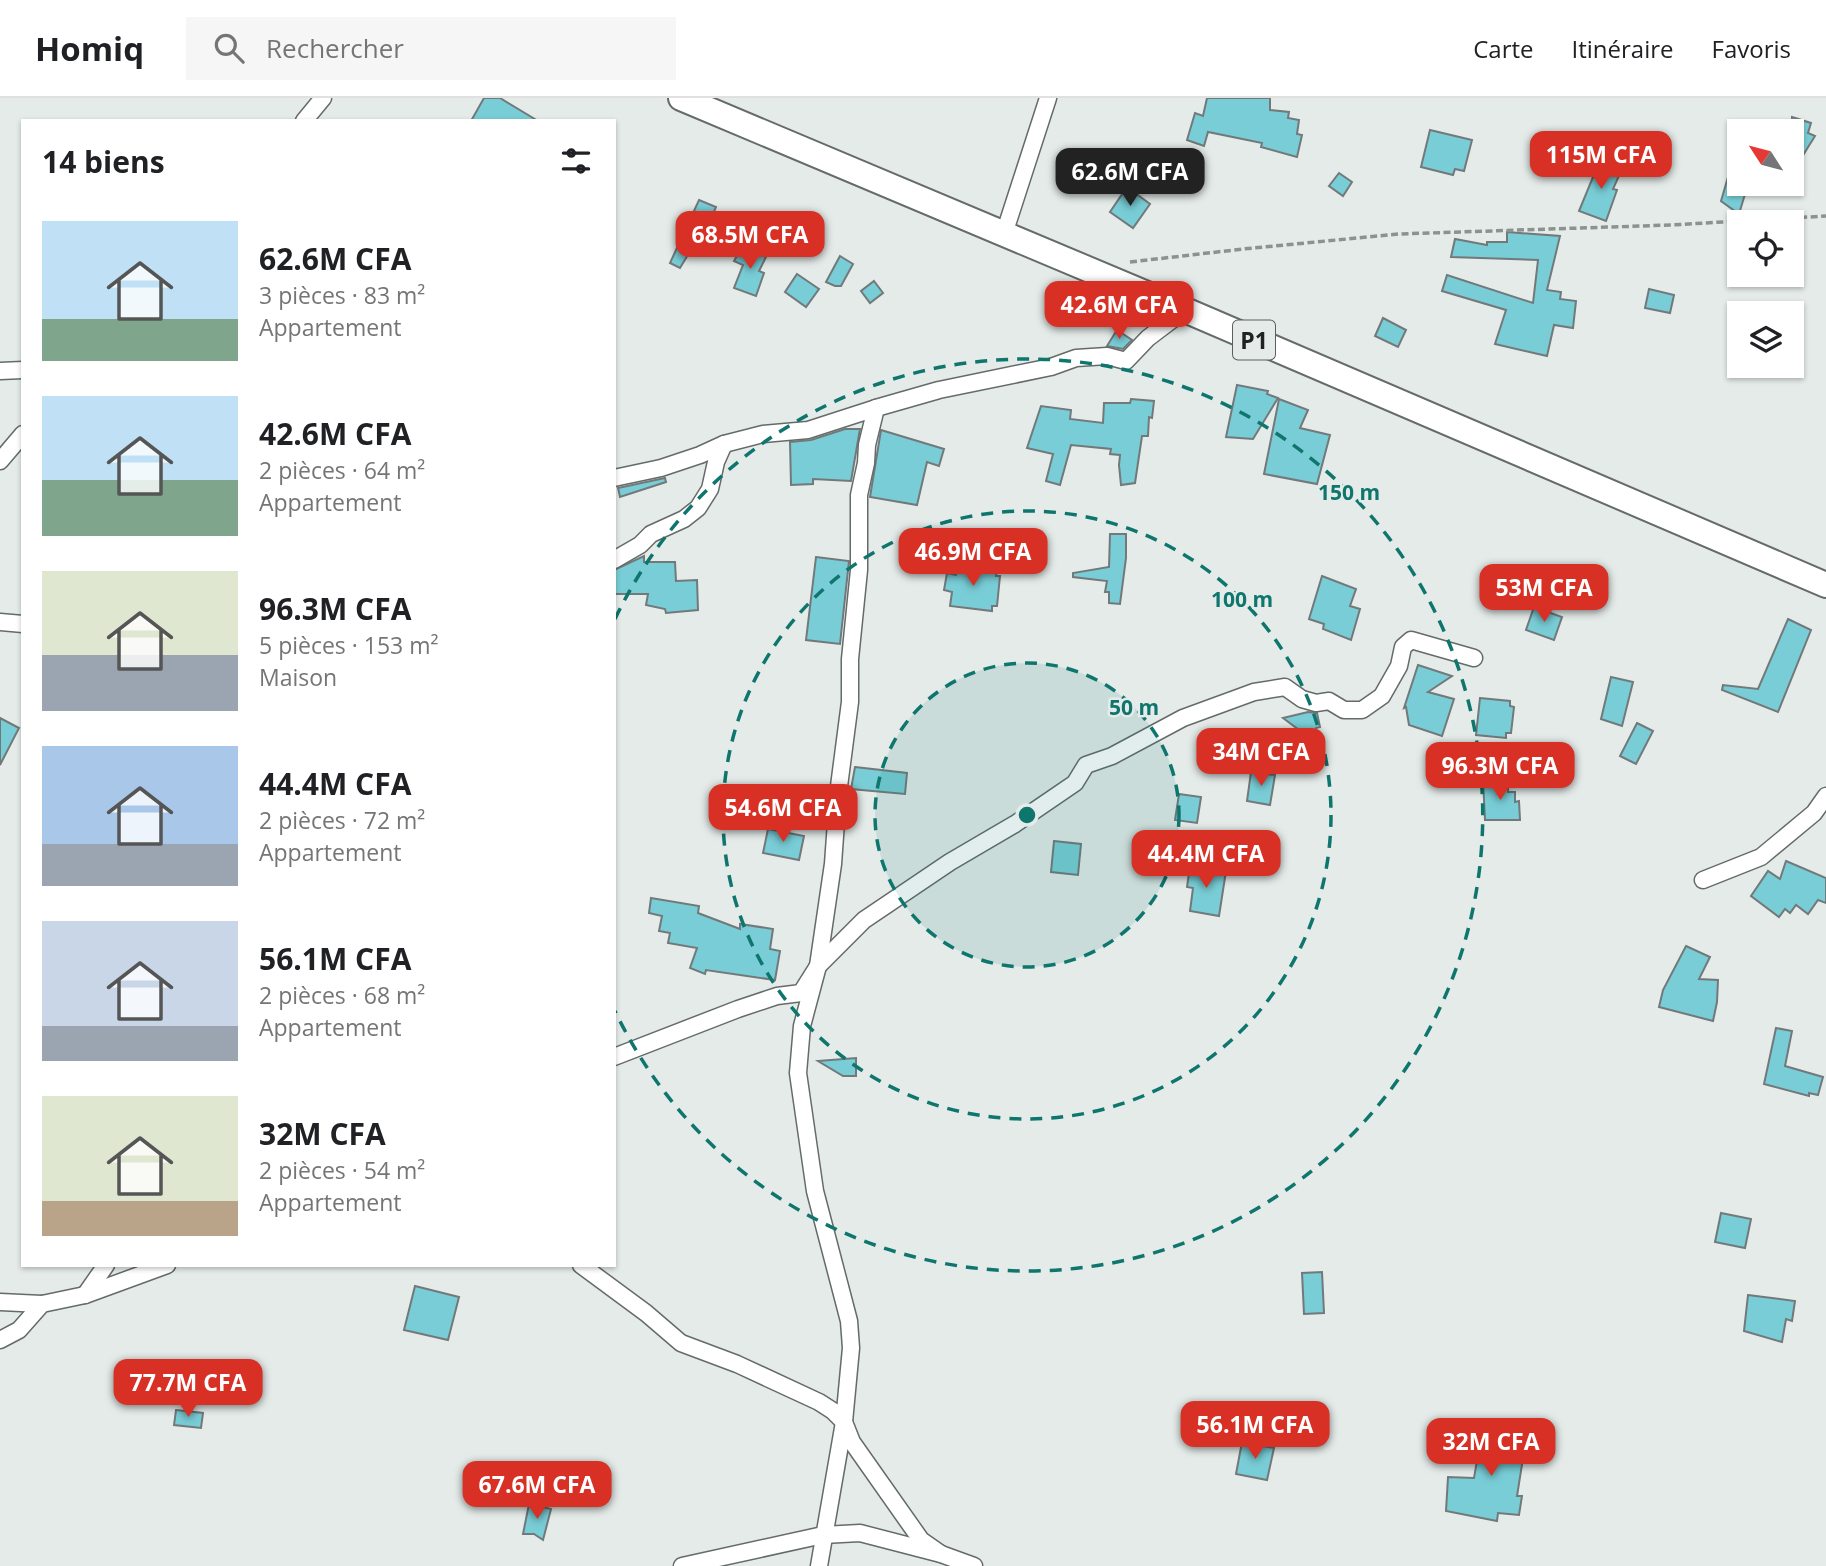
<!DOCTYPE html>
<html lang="fr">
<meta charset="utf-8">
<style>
:root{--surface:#fff;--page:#f6f6f6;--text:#202124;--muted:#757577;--line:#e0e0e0;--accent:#d93025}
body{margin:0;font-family:"Open Sans",sans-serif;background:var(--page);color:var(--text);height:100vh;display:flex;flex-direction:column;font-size:26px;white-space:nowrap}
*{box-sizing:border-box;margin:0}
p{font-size:23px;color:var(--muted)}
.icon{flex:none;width:38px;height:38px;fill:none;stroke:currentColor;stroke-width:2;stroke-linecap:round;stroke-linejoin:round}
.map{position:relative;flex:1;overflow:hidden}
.side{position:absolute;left:21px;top:21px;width:595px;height:1148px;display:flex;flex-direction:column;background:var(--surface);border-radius:0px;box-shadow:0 2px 5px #0004}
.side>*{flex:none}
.needle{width:46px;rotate:306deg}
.tools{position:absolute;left:1727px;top:21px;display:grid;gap:14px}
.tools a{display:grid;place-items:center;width:77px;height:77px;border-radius:0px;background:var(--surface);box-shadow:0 2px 5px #0004;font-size:35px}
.price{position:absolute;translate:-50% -60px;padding:0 16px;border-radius:14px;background:var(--accent);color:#fff;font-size:23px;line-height:46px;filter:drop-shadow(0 2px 4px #0008)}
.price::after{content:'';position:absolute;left:50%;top:42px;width:21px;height:16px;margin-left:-10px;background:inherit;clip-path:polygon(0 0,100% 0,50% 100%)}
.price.on{background:#222;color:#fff}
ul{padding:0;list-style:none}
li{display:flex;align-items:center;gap:21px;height:175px;padding:0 21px}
li span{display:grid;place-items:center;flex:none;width:196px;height:140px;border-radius:0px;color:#555}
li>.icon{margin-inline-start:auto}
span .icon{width:84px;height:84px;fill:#fffc;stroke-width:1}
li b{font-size:30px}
h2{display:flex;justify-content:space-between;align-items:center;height:84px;padding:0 21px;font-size:30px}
header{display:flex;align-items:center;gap:42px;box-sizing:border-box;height:98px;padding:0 35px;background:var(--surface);border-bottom:2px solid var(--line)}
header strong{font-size:33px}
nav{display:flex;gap:38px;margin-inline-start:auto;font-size:24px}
.search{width:490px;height:63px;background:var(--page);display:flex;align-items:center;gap:18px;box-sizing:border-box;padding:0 24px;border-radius:0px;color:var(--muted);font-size:26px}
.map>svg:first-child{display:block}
</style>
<header>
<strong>Homiq</strong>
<div class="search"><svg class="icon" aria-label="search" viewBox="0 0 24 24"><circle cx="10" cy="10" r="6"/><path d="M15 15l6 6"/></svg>Rechercher</div>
<nav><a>Carte</a><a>Itinéraire</a><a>Favoris</a></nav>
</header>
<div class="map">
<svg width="1826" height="1468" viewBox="0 0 1826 1468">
<rect width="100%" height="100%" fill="#e4ebe9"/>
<g fill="#79cdd6" stroke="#72797a" stroke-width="2">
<polygon points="484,0 500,0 538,23 471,23"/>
<polygon points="1207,0 1270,0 1270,12 1289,14 1288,20 1299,22 1297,36 1302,37 1297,59 1261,49 1262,45 1208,34 1204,48 1187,42 1195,15 1203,18"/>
<polygon points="1792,19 1811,25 1808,35 1815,38 1792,75"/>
<polygon points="1430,32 1472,42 1464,73 1455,71 1453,77 1421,69"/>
<polygon points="1600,62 1622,71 1613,91 1617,92 1606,123 1579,113"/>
<polygon points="1339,75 1352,84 1343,98 1329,88"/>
<polygon points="1728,79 1740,83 1740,86 1748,86 1739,116 1721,103"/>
<polygon points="1127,89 1150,106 1133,130 1110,114"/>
<polygon points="699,102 716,109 708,128 706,127 680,170 670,165"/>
<polygon points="1507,134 1560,138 1547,192 1561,194 1560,201 1576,203 1573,230 1554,227 1547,258 1495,246 1506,212 1442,193 1447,177 1533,205 1538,162 1451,159 1455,141 1487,147 1487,144 1507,144"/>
<polygon points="743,147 766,159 759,173 764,175 756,198 734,190 743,167 734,163"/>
<polygon points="840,158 853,166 841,188 835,188 826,184"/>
<polygon points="797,176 819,191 806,209 785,194"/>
<polygon points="874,183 883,195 870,205 861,193"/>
<polygon points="1649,191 1674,197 1670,215 1645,210"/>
<polygon points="1383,220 1406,232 1398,249 1375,238"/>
<polygon points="1117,232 1132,242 1123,251 1107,248"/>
<polygon points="1237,287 1268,293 1267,296 1278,300 1253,341 1226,339"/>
<polygon points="1131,301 1154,303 1152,320 1149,319 1148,338 1142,338 1135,385 1121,387 1119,367 1120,357 1110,356 1111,351 1071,347 1060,387 1046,383 1053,356 1027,350 1041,308 1071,312 1070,321 1103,325 1104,305 1130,305"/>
<polygon points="1279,301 1308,312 1300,330 1330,337 1317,386 1264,376"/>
<polygon points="845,331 860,331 851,383 813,381 813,386 791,387 790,344 811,342"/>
<polygon points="881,332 944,351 939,368 927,364 917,407 870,399"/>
<polygon points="665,380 666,384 620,399 618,390"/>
<polygon points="1110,436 1126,436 1126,460 1120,506 1109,505 1109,494 1105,494 1107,483 1073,479 1073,475 1109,469"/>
<polygon points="644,458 644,464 675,464 676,483 697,482 698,512 666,515 665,511 646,507 648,496 614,496 614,472"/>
<polygon points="816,459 849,463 840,546 806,542"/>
<polygon points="957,467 997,472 996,478 1000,478 997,508 992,508 992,513 950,508 952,494 944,492 947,475 956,477"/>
<polygon points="1322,478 1356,491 1350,508 1360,511 1351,542 1323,531 1324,526 1309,521"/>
<polygon points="1534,509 1562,519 1554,542 1526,532"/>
<polygon points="1788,521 1811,532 1778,614 1722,592 1723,587 1758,591"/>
<polygon points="1418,567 1452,578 1428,594 1454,601 1442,638 1409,627 1406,609 1404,610"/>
<polygon points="1611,579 1633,584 1622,628 1601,621"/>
<polygon points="1480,600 1510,603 1510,608 1514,609 1511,635 1506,635 1506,640 1476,637"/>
<polygon points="1308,614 1317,615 1320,629 1316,630 1311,657 1296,655 1299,632 1283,620"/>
<polygon points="0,620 19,630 0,667"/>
<polygon points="1637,625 1653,633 1636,666 1620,658"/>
<polygon points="855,669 907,675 905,696 851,691"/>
<polygon points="1251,674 1275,677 1270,707 1247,703"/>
<polygon points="1483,682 1502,682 1503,691 1508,691 1508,694 1515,694 1515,704 1519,703 1520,722 1485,722"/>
<polygon points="1179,696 1201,699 1197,725 1175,722"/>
<polygon points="768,731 804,738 799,762 763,755"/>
<polygon points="1054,743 1081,746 1078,777 1051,774"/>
<polygon points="1786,763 1826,780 1826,805 1818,802 1808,816 1796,807 1790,815 1785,811 1779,819 1751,798 1768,773 1780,781"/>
<polygon points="1190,768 1226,773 1219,818 1190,813 1193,790 1187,789"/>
<polygon points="651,800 699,808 698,815 740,831 740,826 773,831 770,851 780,853 775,882 706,872 705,876 690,870 697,850 668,845 670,835 659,833 662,818 649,815"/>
<polygon points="1686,848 1710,859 1699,881 1718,882 1717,904 1713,923 1659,909 1663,892"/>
<polygon points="1776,930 1792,933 1785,968 1823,979 1818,997 1809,995 1809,998 1764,986"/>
<polygon points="856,960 856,978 843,978 818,963"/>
<polygon points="1721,1115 1751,1121 1745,1150 1715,1144"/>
<polygon points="1322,1174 1324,1215 1304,1216 1302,1175"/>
<polygon points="415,1188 459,1199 448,1242 404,1232"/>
<polygon points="1748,1197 1795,1203 1792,1223 1786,1221 1782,1244 1744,1233"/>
<polygon points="176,1312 203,1315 201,1330 174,1327"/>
<polygon points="1483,1328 1527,1335 1517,1398 1522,1398 1519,1417 1498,1415 1497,1423 1446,1413 1448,1379 1474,1380"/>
<polygon points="1242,1344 1274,1350 1267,1382 1236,1376"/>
<polygon points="529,1406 551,1411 543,1442 534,1436 523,1436"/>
</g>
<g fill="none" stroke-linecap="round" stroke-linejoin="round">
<g stroke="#646b69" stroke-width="19">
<g id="minor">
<polyline points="304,23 323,0"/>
<polyline points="1004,136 1048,0"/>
<polyline points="0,273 23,272"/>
<polyline points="0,363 23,336"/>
<polyline points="614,380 661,370 700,357 724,346 763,336 808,332 876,310"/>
<polyline points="614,462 640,447 651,436 684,421 698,410 710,391 716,364 724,346"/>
<polyline points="0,524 23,526"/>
<polyline points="1703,782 1761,759 1814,715 1826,698"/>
<polyline points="614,959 738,911 777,898 801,895 818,868 864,822 950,764 1015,726 1075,685 1086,667 1112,658 1183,620 1254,594 1285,589 1302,601 1316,605 1329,603 1344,612 1362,612 1382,598 1399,568 1403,549 1411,542 1474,560"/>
<polyline points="581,1167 646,1215 681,1245 737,1266 819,1304 833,1313 844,1324 852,1344 921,1442 941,1456"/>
<polyline points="85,1197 106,1167"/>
<polyline points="0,1204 42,1206"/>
<polyline points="0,1242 19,1232 42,1206 85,1197 167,1167"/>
<polyline points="682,1468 823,1437 860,1435 941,1456 974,1468"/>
<polyline points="819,1468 844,1324 851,1250 849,1223 815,1093 798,975 802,928 818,868 833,766 838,696 850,604 850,561 859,472 859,397 866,365 867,347 876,310 939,292 1051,269 1076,260 1107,258 1126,263 1148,240 1185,212"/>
</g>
</g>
<g stroke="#646b69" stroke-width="28">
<polyline id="primary" points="681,0 1185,212 1826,487"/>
</g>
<polyline stroke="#8d9291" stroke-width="3.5" stroke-dasharray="7 3.5" stroke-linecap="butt" points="1130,164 1243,151 1399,136 1671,127 1826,118"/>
<use href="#minor" stroke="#fff" stroke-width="16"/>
<use href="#primary" stroke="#fff" stroke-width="24"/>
</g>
<circle cx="1027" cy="717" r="152" fill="#0f766e" fill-opacity=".12"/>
<g fill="none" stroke="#0f766e" stroke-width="3.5" stroke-dasharray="12 9">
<circle cx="1027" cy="717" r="152"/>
<circle cx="1027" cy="717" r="304"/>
<path d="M615 521A456 456 0 1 1 615 913"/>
</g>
<g text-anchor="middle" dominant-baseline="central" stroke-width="5" stroke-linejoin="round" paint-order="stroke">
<rect fill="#e4ebe9" stroke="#5c5f5e" stroke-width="2" x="1233" y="222.5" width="42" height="39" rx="5"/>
<g font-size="23" font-weight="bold" fill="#212323">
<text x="1254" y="242">P1</text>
</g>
</g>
<circle cx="1027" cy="717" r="10" fill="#0f766e" stroke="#e4ebe9" stroke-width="3.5"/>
<g font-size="21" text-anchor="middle" font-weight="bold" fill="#0f766e" stroke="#e4ebe9" stroke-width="5" stroke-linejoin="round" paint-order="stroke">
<text x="1349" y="402">150 m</text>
<text x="1242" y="509">100 m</text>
<text x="1134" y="617">50 m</text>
</g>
</svg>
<div class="tools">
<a><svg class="needle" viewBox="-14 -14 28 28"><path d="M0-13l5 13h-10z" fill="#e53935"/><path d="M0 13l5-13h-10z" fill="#757577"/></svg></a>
<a><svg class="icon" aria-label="locate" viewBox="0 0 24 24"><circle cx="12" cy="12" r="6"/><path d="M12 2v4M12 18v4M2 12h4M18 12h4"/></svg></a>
<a><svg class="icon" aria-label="layers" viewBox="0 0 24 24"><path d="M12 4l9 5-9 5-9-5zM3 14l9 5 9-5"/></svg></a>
</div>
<b class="price" style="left:1601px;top:93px">115M CFA</b>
<b class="price on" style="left:1130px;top:110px">62.6M CFA</b>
<b class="price" style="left:750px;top:173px">68.5M CFA</b>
<b class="price" style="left:1119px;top:243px">42.6M CFA</b>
<b class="price" style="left:973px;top:490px">46.9M CFA</b>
<b class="price" style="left:1544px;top:526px">53M CFA</b>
<b class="price" style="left:1261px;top:690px">34M CFA</b>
<b class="price" style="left:1500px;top:704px">96.3M CFA</b>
<b class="price" style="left:783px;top:746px">54.6M CFA</b>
<b class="price" style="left:1206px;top:792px">44.4M CFA</b>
<b class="price" style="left:188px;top:1321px">77.7M CFA</b>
<b class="price" style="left:1255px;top:1363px">56.1M CFA</b>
<b class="price" style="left:1491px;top:1380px">32M CFA</b>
<b class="price" style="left:537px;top:1423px">67.6M CFA</b>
<section class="side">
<h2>14 biens<svg class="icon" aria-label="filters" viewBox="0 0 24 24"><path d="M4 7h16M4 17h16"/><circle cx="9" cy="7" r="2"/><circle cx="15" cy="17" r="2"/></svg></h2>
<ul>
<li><span style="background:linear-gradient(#bfe0f5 70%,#7fa58c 0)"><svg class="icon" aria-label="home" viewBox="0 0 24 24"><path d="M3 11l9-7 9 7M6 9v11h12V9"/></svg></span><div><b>62.6M CFA</b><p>3 pièces · 83 m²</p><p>Appartement</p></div></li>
<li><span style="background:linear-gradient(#bfe0f5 60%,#7fa58c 0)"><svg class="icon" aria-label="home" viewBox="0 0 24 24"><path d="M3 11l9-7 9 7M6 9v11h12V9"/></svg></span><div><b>42.6M CFA</b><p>2 pièces · 64 m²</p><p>Appartement</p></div></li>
<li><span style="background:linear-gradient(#dfe7d0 60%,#9aa5b1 0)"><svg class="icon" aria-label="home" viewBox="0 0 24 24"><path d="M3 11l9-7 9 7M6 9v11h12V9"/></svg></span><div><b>96.3M CFA</b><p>5 pièces · 153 m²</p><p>Maison</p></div></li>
<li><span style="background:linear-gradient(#a9c7e8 70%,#9aa5b1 0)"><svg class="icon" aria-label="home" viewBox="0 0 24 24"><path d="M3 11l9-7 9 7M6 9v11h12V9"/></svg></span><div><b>44.4M CFA</b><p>2 pièces · 72 m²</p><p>Appartement</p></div></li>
<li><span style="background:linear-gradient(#c9d6e8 75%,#9aa5b1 0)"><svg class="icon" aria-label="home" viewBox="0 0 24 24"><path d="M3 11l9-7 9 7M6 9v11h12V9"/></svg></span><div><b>56.1M CFA</b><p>2 pièces · 68 m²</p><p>Appartement</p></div></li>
<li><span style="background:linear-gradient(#dfe7d0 75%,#b9a48a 0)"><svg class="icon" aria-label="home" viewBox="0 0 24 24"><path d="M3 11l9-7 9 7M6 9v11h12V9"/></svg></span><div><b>32M CFA</b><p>2 pièces · 54 m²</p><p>Appartement</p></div></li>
</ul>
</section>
</div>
